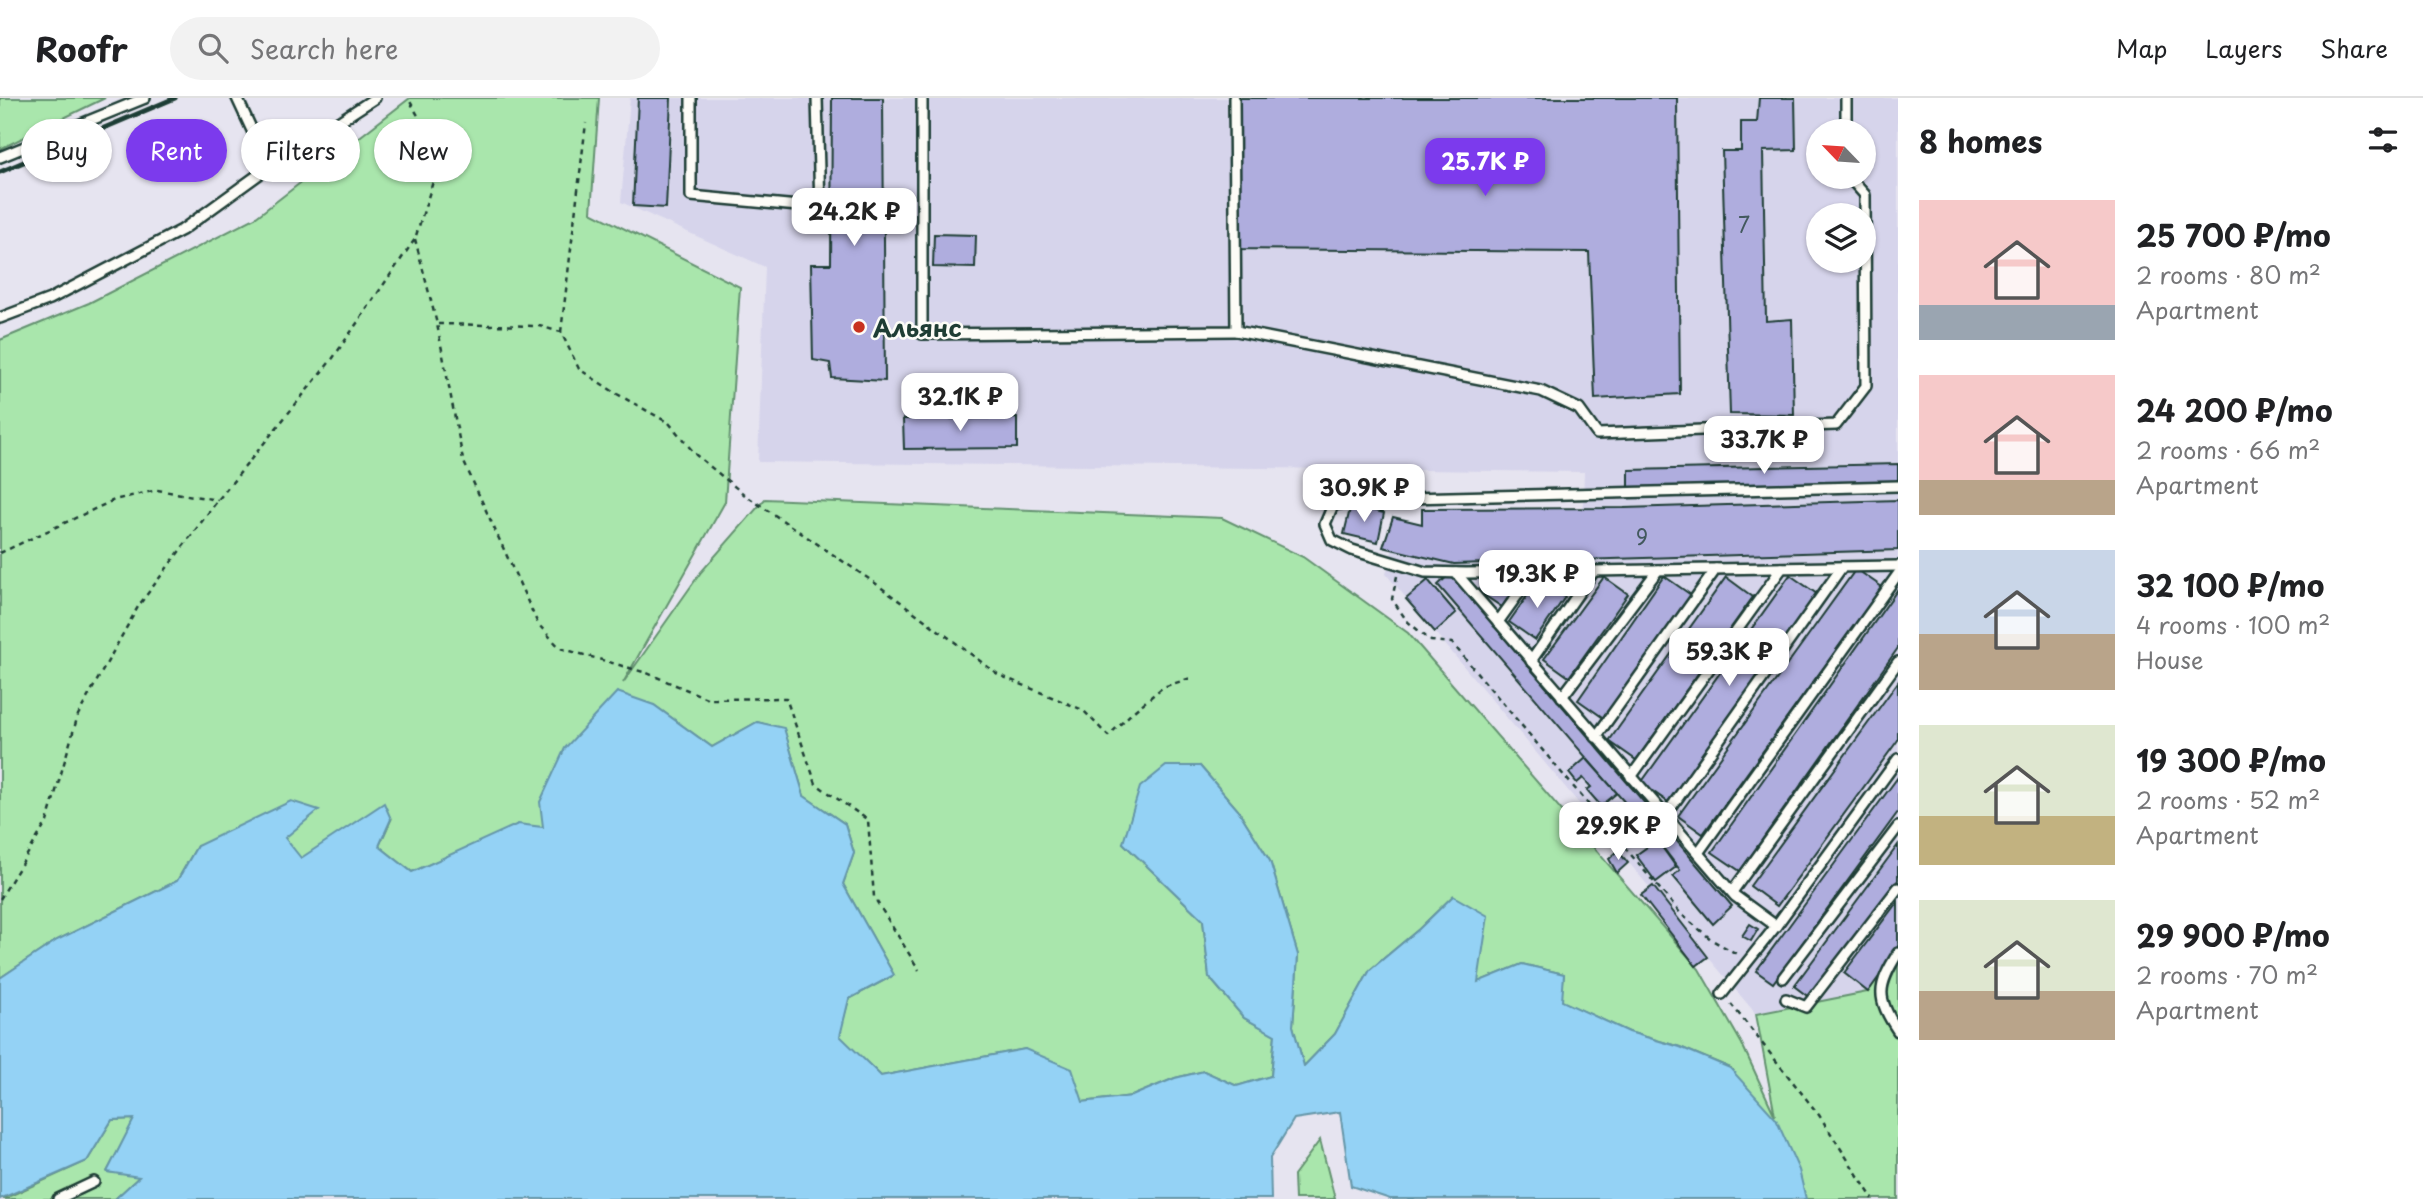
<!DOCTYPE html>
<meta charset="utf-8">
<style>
:root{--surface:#fff;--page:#f2f2f2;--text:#202124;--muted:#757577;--line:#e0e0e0;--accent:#7c3aed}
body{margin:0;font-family:"Playpen Sans",sans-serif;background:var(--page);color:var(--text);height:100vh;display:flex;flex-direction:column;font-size:26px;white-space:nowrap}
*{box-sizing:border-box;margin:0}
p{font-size:23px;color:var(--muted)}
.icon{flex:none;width:38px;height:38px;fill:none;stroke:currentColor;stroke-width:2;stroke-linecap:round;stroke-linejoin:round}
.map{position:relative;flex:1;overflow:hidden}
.panel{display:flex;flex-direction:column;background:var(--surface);width:525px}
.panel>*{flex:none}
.hud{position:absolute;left:21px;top:21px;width:665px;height:63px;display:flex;gap:14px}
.needle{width:46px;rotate:295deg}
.tools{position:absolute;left:1806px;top:21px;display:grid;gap:14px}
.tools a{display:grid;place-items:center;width:70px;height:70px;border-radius:50%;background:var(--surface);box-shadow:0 2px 5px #0004;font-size:35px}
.price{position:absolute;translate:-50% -60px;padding:0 16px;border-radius:14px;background:#fff;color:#222;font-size:23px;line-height:46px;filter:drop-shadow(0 2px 4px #0008)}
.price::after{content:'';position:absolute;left:50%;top:42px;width:21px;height:16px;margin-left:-10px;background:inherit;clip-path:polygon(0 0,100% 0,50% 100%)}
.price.on{background:var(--accent);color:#fff}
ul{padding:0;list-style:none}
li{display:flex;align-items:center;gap:21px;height:175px;padding:0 21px}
li span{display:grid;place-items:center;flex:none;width:196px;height:140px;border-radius:0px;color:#555}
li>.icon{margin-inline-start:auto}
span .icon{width:84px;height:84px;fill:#fffc;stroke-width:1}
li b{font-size:30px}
h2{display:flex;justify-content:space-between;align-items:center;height:84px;padding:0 21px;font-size:30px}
.pill{padding:0 24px;border-radius:32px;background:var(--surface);box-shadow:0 2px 5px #0004;font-size:24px;line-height:63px}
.pill.on{background:var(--accent);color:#fff}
header{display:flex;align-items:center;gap:42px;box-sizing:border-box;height:98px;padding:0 35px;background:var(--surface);border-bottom:2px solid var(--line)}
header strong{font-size:33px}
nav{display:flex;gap:38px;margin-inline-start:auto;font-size:24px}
.search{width:490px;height:63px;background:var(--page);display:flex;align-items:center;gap:18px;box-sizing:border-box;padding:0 24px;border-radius:38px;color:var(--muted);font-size:26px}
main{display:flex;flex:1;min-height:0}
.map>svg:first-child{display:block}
</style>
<header>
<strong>Roofr</strong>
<div class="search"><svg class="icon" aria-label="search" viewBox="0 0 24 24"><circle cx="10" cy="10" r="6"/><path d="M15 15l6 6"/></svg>Search here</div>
<nav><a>Map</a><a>Layers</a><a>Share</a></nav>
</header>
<main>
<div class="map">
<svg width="1898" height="1101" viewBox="0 0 1898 1101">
<rect width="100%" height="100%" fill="#e6e4f0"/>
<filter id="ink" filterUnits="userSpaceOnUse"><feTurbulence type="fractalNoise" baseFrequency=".0143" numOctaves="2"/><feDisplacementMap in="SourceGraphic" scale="14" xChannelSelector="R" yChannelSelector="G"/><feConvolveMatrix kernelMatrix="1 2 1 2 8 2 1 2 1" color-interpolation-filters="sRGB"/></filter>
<g filter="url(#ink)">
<path fill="#d6d4eb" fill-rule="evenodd" d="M630 0H1898V853L1868 894 1756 916 1386 476 1395 444 1582 429 1584 374 758 364 765 169 621 104ZM1818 33H1864V79H1818ZM1818 117H1864V163H1818Z"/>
<g fill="#a9e6ac" stroke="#649270" stroke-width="2">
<polygon points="0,0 105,0 0,51"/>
<polygon points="410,0 599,0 591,114 740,189 725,404 623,585 701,474 765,401 1222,420 1303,459 1408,535 1699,871 1742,946 1775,1018 1756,916 1867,894 1898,853 1898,1101 1804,1101 1731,970 1680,949 1629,934 1561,903 1564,876 1522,866 1478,884 1453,798 1419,831 1370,872 1335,936 1304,968 1293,928 1298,857 1270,763 1238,712 1200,668 1123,745 1203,822 1209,879 1244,920 1275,936 1271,978 1237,988 1204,973 1175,980 1132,998 1082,1004 1025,951 881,978 839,938 849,901 894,877 843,786 854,755 845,726 804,698 784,631 757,624 712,649 654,607 543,729 449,758 412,774 379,748 391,722 301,761 285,740 197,748 177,783 57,842 0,880 0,242 89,205 255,120"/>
<polygon points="135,1021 107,1074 140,1078 115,1101 3,1101 87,1063 112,1022"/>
<polygon points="1320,1042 1335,1101 1295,1101 1294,1077"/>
</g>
<polygon fill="#94d2f5" stroke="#6596a8" stroke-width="2" points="617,594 654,607 712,649 757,624 784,630 804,698 845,726 854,755 843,786 894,877 849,901 840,938 881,978 1025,951 1072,971 1083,1004 1132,998 1175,980 1204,973 1237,988 1271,978 1275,937 1244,920 1209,879 1203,822 1123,745 1140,689 1166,668 1200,668 1238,712 1270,763 1298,857 1293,928 1304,968 1335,936 1370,872 1419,831 1453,798 1488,818 1478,884 1522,866 1564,876 1562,903 1629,934 1680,949 1730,970 1776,1021 1799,1072 1806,1101 1390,1101 1351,1088 1340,1014 1294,1021 1270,1060 1271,1101 115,1101 139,1079 107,1074 134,1021 112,1022 87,1063 0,1101 0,880 57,842 177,783 197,748 291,703 319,712 285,740 301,760 384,705 391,721 379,748 412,774 518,726 543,729 540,704 565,650"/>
<g fill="#afadde" stroke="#1f3d34" stroke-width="2">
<polygon points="638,0 671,0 666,110 633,108"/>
<polygon points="832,0 883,0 885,283 832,280 830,265 813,262 811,166 831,166"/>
<polygon points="1236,0 1677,0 1680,296 1595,301 1589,154 1234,151"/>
<polygon points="1759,0 1795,0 1796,52 1763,53 1766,223 1792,221 1794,317 1730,316 1722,53 1741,53 1741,24 1757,24"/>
<polygon points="934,136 976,137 975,170 933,169"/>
<polygon points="1017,320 1017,350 904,351 903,321"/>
<polygon points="1898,366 1898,385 1629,391 1629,372"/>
<polygon points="1898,402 1898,452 1454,466 1383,449 1393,419 1422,426 1422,411 1624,410"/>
<polygon points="1351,407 1384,415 1378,444 1344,436"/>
<polygon points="1856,471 1882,489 1703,736 1678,718"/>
<polygon points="1499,474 1517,486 1502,509 1484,497"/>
<polygon points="1450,476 1732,808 1713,826 1673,778 1680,772 1657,742 1438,487"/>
<polygon points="1790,477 1817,496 1668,704 1641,685"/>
<polygon points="1664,478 1691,497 1605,621 1578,602"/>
<polygon points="1604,479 1628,496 1569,579 1544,561"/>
<polygon points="1726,479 1753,499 1636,662 1609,643"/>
<polygon points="1539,481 1565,499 1535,542 1509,524"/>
<polygon points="1428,482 1456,515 1435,534 1406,501"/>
<polygon points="1898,491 1898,550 1740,773 1712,754"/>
<polygon points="1898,584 1898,642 1777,808 1750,788"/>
<polygon points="1586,660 1617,695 1601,708 1587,692 1591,689 1583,680 1577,685 1569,675"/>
<polygon points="1898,679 1898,714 1773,885 1756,873"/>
<polygon points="1657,742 1676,769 1656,784 1636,757"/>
<polygon points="1898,747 1898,782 1810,900 1794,888"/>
<polygon points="1618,753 1628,765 1617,775 1609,761"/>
<polygon points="1653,788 1708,859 1696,868 1641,797"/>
<polygon points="1898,803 1898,852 1868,894 1844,875"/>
<polygon points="1750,826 1758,831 1751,843 1742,838"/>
</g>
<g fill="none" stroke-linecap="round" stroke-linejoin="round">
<g stroke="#1f3d34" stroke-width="14">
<g id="service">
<polyline points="237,0 269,69"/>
<polyline points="691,0 691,98 820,110 817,0"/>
<polyline points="922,0 922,236 1236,233 1234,0"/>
<polyline points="1846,0 1846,33"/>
<polyline points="0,59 145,0"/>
<polyline points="0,220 50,201 182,132 269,69 375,0"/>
<polyline points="1236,233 1541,293 1579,311 1597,336 1836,327 1866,288 1865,97 1849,79"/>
<polyline points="1898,388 1366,401 1333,407 1325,426 1332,442 1352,452 1425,474 1466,475 1898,468"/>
<polyline points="1456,475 1735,798 1776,828"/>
<polyline points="1498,524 1534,474"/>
<polyline points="1531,563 1594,473"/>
<polyline points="1562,599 1658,472"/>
<polyline points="1596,639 1716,471"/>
<polyline points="1631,679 1782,470"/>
<polyline points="1665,718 1842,469"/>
<polyline points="1698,755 1898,476"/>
<polyline points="1732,794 1898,564"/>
<path d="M1898 855C1877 889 1876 900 1898 933"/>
<polyline points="1783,880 1898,729"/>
<polyline points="1722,896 1776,828 1898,661"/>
<polyline points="1786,901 1806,909 1898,790"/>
<polyline points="58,1101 94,1084"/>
</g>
</g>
<g stroke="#1f3d34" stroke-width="2.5" stroke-dasharray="5 5" stroke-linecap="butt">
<polyline points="415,141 437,226 463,362 538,526 560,550 647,575 709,601 786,600 816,686 868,722 874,799 919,872"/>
<polyline points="438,226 539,228 561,234 579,271 617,296 669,325 696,357 745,397 875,485 999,577 1083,612 1108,638 1134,613 1163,589 1191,580"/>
<polyline points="561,234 586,25"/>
<polyline points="0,455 114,402 157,392 218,402"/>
<polyline points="1397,478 1392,501 1407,523 1431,543 1452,545 1681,816 1712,842 1737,856"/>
<polyline points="0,801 47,724 78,617 139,507 218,402 333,260 415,141 441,58 408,0"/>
<polyline points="1731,906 1819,1017 1873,1101"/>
</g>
<use href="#service" stroke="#fdfcf7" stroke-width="9"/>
<polyline stroke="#1f3d34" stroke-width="5" points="0,74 175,0"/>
</g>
</g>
<circle fill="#c8321e" stroke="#fdfcf7" stroke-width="2.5" cx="859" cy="229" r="7"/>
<g text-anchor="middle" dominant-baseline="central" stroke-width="5" stroke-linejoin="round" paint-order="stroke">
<g font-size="21" fill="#43595e">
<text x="1744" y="126">7</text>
<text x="1642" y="438">9</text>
</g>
<g font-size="24" font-weight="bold" fill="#1f3d34" stroke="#fdfcf7" text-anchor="start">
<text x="873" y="229">Альянс</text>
</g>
</g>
</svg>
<div class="tools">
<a><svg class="needle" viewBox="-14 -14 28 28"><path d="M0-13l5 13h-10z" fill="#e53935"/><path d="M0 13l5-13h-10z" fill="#757577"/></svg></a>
<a><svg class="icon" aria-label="layers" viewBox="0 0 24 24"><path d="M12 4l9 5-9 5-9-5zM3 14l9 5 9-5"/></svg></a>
</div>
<b class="price on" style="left:1485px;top:100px">25.7K ₽</b>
<b class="price" style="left:854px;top:150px">24.2K ₽</b>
<b class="price" style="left:960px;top:335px">32.1K ₽</b>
<b class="price" style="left:1764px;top:378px">33.7K ₽</b>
<b class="price" style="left:1364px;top:426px">30.9K ₽</b>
<b class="price" style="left:1537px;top:512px">19.3K ₽</b>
<b class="price" style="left:1729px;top:590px">59.3K ₽</b>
<b class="price" style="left:1618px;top:764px">29.9K ₽</b>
<div class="hud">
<a class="pill">Buy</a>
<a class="pill on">Rent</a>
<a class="pill">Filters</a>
<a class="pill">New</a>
</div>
</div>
<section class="panel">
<h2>8 homes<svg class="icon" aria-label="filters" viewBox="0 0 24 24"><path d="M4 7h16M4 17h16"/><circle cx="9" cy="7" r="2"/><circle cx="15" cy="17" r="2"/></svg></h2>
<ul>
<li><span style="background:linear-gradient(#f6c9c9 75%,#9aa5b1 0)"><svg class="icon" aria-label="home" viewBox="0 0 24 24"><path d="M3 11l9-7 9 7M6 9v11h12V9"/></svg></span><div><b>25 700 ₽/mo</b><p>2 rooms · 80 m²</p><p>Apartment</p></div></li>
<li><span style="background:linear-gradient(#f6c9c9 75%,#b9a48a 0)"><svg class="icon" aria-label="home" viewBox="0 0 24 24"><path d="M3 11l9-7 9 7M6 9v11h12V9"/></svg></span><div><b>24 200 ₽/mo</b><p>2 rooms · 66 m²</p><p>Apartment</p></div></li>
<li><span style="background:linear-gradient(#c9d6e8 60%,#b9a48a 0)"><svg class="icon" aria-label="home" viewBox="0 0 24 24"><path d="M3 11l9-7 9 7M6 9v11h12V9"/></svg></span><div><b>32 100 ₽/mo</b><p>4 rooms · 100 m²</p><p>House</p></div></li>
<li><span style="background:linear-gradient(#dfe7d0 65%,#c2b280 0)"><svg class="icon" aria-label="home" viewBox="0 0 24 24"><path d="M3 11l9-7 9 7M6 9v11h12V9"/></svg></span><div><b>19 300 ₽/mo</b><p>2 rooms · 52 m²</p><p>Apartment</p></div></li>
<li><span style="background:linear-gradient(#dfe7d0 65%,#b9a48a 0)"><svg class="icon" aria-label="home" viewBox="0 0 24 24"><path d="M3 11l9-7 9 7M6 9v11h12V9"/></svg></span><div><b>29 900 ₽/mo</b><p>2 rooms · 70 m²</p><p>Apartment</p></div></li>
</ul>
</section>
</main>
